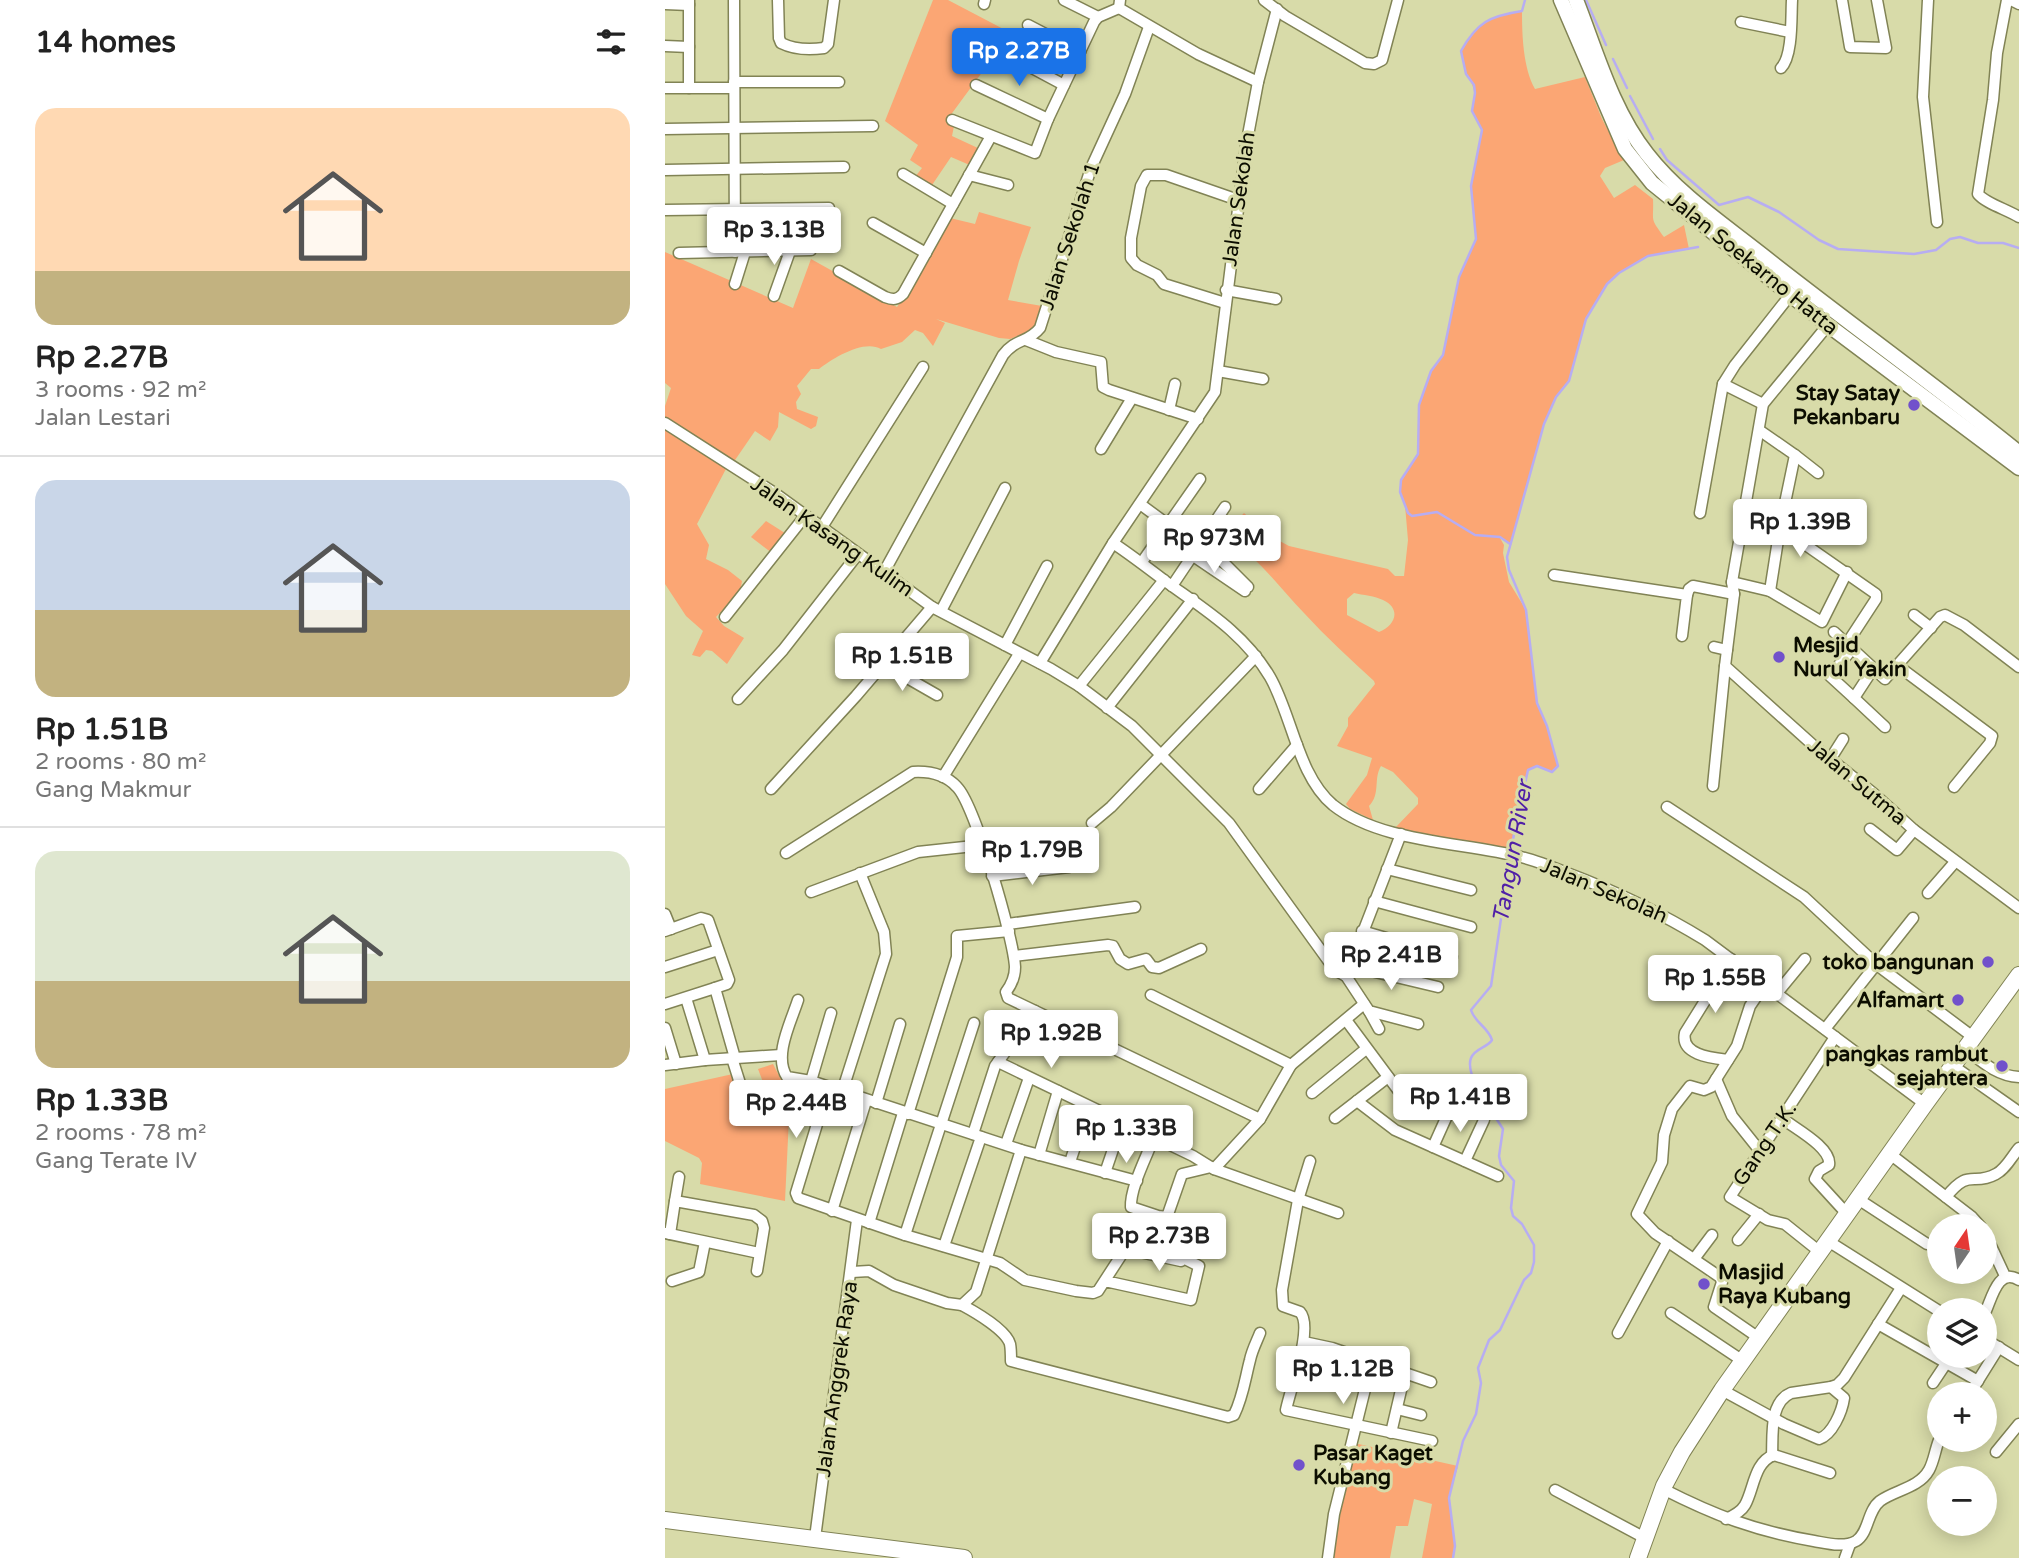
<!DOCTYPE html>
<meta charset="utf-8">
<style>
:root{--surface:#fff;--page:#f6f6f6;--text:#222;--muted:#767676;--line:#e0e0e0;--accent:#1a73e8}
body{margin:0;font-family:"Varela Round",sans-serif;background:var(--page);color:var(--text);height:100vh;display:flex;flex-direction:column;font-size:26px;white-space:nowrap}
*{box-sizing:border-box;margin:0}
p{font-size:23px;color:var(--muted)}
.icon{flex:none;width:38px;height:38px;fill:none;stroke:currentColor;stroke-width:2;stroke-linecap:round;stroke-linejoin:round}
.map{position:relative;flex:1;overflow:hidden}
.sheet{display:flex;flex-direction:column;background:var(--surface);width:665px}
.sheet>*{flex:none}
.needle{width:46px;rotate:13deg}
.tools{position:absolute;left:1262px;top:1214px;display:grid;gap:14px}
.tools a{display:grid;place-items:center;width:70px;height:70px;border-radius:50%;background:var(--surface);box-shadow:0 4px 18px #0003;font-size:35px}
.price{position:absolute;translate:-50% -60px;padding:0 16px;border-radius:7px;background:#fff;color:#222;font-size:23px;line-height:46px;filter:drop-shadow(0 2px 4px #0008)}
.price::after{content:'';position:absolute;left:50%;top:42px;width:21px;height:16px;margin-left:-10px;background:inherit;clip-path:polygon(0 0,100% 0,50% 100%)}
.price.on{background:var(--accent);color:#fff}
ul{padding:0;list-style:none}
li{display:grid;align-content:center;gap:14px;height:371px;padding:0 35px}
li+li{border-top:2px solid var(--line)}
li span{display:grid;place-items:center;height:217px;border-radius:21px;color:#555}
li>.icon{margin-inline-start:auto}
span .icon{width:126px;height:126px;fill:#fffc;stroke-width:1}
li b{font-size:30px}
h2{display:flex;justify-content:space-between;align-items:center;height:84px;padding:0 35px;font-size:30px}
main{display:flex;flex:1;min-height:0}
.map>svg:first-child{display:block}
</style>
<main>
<section class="sheet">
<h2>14 homes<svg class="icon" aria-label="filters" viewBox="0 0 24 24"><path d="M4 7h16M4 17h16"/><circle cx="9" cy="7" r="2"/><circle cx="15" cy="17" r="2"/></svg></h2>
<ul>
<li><span style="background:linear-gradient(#ffd9b3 75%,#c2b280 0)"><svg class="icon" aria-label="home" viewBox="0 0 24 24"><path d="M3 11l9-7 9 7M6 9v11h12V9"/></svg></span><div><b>Rp 2.27B</b><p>3 rooms · 92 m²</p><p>Jalan Lestari</p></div></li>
<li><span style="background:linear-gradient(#c9d6e8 60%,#c2b280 0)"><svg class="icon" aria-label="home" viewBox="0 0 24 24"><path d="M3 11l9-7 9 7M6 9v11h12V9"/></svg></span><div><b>Rp 1.51B</b><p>2 rooms · 80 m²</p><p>Gang Makmur</p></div></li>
<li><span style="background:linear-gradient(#dfe7d0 60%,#c2b280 0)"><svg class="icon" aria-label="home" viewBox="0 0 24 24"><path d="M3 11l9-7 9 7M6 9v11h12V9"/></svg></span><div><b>Rp 1.33B</b><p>2 rooms · 78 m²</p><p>Gang Terate IV</p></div></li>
</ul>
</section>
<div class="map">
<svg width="1354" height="1558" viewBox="0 0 1354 1558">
<rect width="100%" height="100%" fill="#d8dba9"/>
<g fill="#fba674" fill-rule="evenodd">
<polygon points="268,0 283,0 346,33 282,120 289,126 287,136 315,149 307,166 286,157 265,188 250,177 257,168 245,160 253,145 220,121"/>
<path d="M857 11C857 35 858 68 870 89L920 77 937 119 959 160 940 168 935 176 949 198 970 185 988 199C989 223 984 216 999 237L1019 225 1024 249 983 256 954 273 942 284 921 319 904 381 891 397 879 424 845 544 835 538 839 545 838 553 844 582 861 610 872 703 882 726 893 766 887 772 872 766 863 771 857 797 859 816 849 834 846 851 790 843 730 828 753 804V798L728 772 716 766C708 779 716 794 704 806L708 820 685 809 681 804 702 775 707 758 672 746 683 726V718L710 684 709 681C685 659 661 637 639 613 614 587 593 557 562 538L566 527 579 513 602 534 624 546 723 569 730 576H739L743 540 740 505 735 492 736 480 753 454 754 405 766 371 778 355 794 277 811 239 806 186 817 130 807 111 810 93 807 84 801 74 796 51C812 22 825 16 857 11ZM689 593C698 595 710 596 718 600 737 609 730 626 714 632L682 615V599Z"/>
<path d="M314 212 366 227 354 261 343 300 377 306 372 328 345 339 334 338 271 319 280 323 268 346 258 333 250 330 237 342 216 349C199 339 168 358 154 369H146L132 386 136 394 131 402 132 409 153 417 151 426 146 429 114 412 113 427 105 441 90 431 68 463 0 421V406L6 388 0 383V252L128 308 146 259 232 307 252 278 285 218 310 224Z"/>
<polygon points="0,428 62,467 32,524 44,545 41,559 63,570 77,581 75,592 51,617 59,626 79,638 62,664 47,651 41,650 35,657 27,655 38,631 21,616 0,584"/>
<polygon points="101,521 123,535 107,553 86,537"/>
<polygon points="108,1064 125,1097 120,1201 35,1184 37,1163 34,1158 0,1141 0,1089 68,1074 84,1110 111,1099 108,1093 101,1090 93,1069"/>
<polygon points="689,1443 793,1466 784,1498 790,1546 788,1558 757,1558 767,1504 749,1499 743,1526 731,1526 725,1558 665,1558 673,1513"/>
</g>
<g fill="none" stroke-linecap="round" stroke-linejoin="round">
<g stroke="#b7adf2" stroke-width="2.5">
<polyline points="921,0 941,45"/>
<polyline points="948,59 962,88"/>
<polyline points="965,96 988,139"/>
<polyline points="995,149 1002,160 1054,205 1083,197 1114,212 1154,240 1173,249 1249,254 1271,250 1285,239 1295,237 1313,243 1338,243 1354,248"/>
<path d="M845 544 835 537 810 535 772 512 747 516 743 513 735 492 736 480 753 454 754 405 766 371 778 355 794 277 811 239 806 186 817 130 807 111 810 93 809 85 801 74 796 51C812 22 825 16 857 11L860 0"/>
<polyline points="846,851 849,834 859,816 857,797 863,770 872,766 887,772 893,766 882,726 872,703 861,610 844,570 842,557 879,424 891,397 904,381 921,319 942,284 954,273 983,256 1033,247"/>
<path d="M788 1558 790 1546 784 1498 798 1441 811 1414 816 1383 813 1368 824 1340 835 1330 859 1280 866 1273 869 1262V1245L857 1224 848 1216 846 1208 849 1181 836 1165 834 1156 838 1129C829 1114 799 1076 806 1058 810 1048 822 1048 827 1040 823 1027 810 1023 806 1010L826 986 845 858"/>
</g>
<g stroke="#818355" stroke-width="13">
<g id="minor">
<polyline points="69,0 70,252"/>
<path d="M113 0 114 38 116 43C128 49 145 50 159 48L163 44 169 0"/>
<polyline points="399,0 433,17"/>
<polyline points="455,0 454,8 533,54 593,82"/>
<polyline points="599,0 620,16 700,63 709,64 717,60 733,0"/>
<polyline points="1177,0 1185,47 1221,48 1212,0"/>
<polyline points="1263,0 1258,97 1272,222"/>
<path d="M1342 0 1332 53 1328 100 1313 194C1320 203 1343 210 1354 217"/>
<polyline points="1346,0 1354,4"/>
<polyline points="0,4 24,5"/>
<polyline points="319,4 320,0"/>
<polyline points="1076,22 1125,32"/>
<polyline points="363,25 415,52"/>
<polyline points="0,46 24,47"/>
<polyline points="337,52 399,85"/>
<path d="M1116 68C1128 56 1126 17 1127 0"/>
<polyline points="69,82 174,82"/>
<polyline points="311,85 383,119"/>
<polyline points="0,88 69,88"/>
<polyline points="24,88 24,0"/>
<polyline points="287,120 370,153 383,119 429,22 433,17 454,8"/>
<polyline points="0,129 208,126"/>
<polyline points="0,170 179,167"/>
<polyline points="238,174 288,204"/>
<polyline points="304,175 343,185"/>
<polyline points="0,210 164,208"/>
<polyline points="208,223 261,253"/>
<polyline points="14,253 146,250"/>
<path d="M174 271 220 297C228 300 232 300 238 294L326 136"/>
<polyline points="70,284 80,252"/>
<polyline points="561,290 611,299"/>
<polyline points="109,296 125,251"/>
<polyline points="560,303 499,284 492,275 472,265 466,258 466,238 476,186 482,175 501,175 573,200"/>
<polyline points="361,340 391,352 436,362 438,387 444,390 533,419"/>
<polyline points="553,371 598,379"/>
<polyline points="1058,384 1098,404"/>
<polyline points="504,410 510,384"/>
<polyline points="0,423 111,494 267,607 386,669 414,686 467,726 564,823 670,970 681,976 736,834"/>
<polyline points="1094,430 1130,455 1115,527"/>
<polyline points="436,449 467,398"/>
<polyline points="1130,455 1153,473"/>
<polyline points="475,504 532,546"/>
<polyline points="1035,513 1058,384 1070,365 1126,294"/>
<polyline points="157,527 258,367"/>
<polyline points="536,540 583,587"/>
<path d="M448 543C466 555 483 568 500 581 540 610 579 633 605 677 627 715 633 776 668 805 716 843 799 842 856 857 872 861 887 867 902 873 950 891 996 913 1040 940L1260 1104"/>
<polyline points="527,555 580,591"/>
<polyline points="477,562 535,479"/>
<path d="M219 572 338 355C351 338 363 343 375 328L426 168 460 94 484 27"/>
<polyline points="889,575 1022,595 1017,636"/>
<polyline points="1067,582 1105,591 1115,527 1211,594 1211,599 1181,645"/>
<polyline points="507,586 560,507"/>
<polyline points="1105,591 1157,622 1182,572"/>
<polyline points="1022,595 1024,589 1028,586 1069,594"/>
<polyline points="276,611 340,488"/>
<polyline points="1249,615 1266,628"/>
<polyline points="60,617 140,516"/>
<polyline points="1169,632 1220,679 1275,617 1280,615 1299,625 1354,667"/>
<polyline points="340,645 382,566"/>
<polyline points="1049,647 1062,650 1060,666 1149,746 1208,793 1249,830 1354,908"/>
<polyline points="1187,649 1165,676 1189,698"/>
<polyline points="1062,650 1069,594 1067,582 1098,404 1163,325"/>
<polyline points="375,663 448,543 550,392 581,146 593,82 612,9"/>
<polyline points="218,664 272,695"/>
<polyline points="1233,666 1327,736 1325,743 1289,787"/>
<polyline points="1208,669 1189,698 1220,727"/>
<polyline points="414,686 499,580"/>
<polyline points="73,699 118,650 193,554"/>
<polyline points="442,708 528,599"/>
<polyline points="1166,758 1178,739"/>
<polyline points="278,777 354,654"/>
<polyline points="1048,786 1060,666"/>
<polyline points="106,789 191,696 267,607"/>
<polyline points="594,789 632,745"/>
<polyline points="1002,807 1139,897 1212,965 1308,1037"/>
<polyline points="427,823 446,807 591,656"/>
<polyline points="1205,829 1232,850 1249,830"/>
<path d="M121 853 248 772C265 771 280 774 292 787 310 805 349 940 350 967 350 977 347 984 341 992L343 998 595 1119"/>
<polyline points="722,869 806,890"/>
<polyline points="327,876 404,867"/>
<polyline points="146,892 253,852 318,845"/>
<polyline points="1263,893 1290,862"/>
<polyline points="709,901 806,927"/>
<polyline points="0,914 6,929"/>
<polyline points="343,924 470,907"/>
<polyline points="0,931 36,918 43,920 64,980 62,984 50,988 70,1058"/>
<polyline points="697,931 787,957"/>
<polyline points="349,956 443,945 448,946 455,959 463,964 481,959 487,967 494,968 536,949"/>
<polyline points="685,966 773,987"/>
<polyline points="0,967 53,950"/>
<polyline points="681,976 704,1011 753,1024"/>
<polyline points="1112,993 1140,959"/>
<polyline points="21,998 40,1060"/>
<path d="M133 1000C126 1022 108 1056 122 1077L146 1081 356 1150 472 1181"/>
<polyline points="0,1004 50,988"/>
<polyline points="704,1011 714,1029"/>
<polyline points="681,1020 733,1090 748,1100 782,1115"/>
<polyline points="0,1028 11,1064"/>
<polyline points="1160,1029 1248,918"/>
<path d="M1299 1048C1316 1061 1332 1076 1354 1077"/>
<polyline points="67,1058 79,1096"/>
<path d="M1063 1060C1047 1058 1015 1055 1020 1033L1066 959"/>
<polyline points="333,1062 528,1156 549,1169 595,1119 626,1065 486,995"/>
<polyline points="0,1065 40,1060 116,1055"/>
<polyline points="626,1065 699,1004"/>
<polyline points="1287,1065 1354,1112"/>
<polyline points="1051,1079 1067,1116 1095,1151"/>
<polyline points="146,1081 166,1013"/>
<polyline points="163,1088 131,1193 133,1198 240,1235 335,1263 360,1280 411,1291 428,1293 433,1291 470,1234 534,1266 526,1300 440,1281"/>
<polyline points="177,1092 221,954 219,932 195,873"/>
<polyline points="647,1093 701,1049"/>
<polyline points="692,1101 730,1130 833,1176"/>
<polyline points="211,1103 235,1024"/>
<polyline points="243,1114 288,970 292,957 292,936 344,931"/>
<polyline points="670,1118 723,1077"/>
<path d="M1118 1119C1131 1129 1167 1148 1164 1165L1154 1171 1150 1179 1182 1214"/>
<polyline points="308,1134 330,1066 370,1011"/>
<path d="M489 1137C482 1156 465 1188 466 1207L493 1216 502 1217 517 1174 546 1167"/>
<polyline points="341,1144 364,1078"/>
<polyline points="768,1147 790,1098"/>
<polyline points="1225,1154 1307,1217 1316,1227"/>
<polyline points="374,1155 393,1091"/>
<path d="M645 1161 633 1200 617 1290 618 1306 635 1312C649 1327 625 1389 621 1410L767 1441"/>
<polyline points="800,1161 819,1120"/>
<polyline points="405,1162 423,1108"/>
<polyline points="549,1169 673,1213"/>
<polyline points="440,1173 457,1123"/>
<path d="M1281 1197C1305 1167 1307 1187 1331 1174 1341 1169 1347 1156 1354 1148"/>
<polyline points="1193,1199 1262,1244 1274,1244"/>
<polyline points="10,1201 14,1177"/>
<polyline points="167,1211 201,1101"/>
<polyline points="204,1223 238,1113"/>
<polyline points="0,1233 94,1253"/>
<polyline points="1320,1233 1340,1276"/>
<polyline points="5,1234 10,1201 89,1215 97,1221 99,1228 92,1271"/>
<polyline points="240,1235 309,1023"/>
<polyline points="1073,1240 1094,1214"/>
<polyline points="1163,1241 1274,1311"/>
<polyline points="279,1246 316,1137"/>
<polyline points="461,1249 516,1261"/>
<polyline points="1155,1252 1120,1224 1103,1220 1065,1197 1170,1037"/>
<polyline points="1029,1259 1047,1235"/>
<polyline points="187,1272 204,1271 229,1285 282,1303 297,1305 311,1292 356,1150"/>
<polyline points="7,1281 34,1272 40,1242"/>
<path d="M297 1305C310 1312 341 1330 345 1344 346 1349 346 1356 346 1361L563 1417 569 1415C578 1397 580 1379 585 1360 587 1350 592 1341 595 1333"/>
<polyline points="1006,1313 1078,1361"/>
<path d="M1320 1313C1327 1298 1333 1267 1354 1280"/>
<polyline points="1213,1324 1313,1381"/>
<polyline points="953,1333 1003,1241"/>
<polyline points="1094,1338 1049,1307 1057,1282 1055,1277 990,1233 972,1214 997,1162 999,1135 1007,1109 1025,1086 1039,1090 1046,1087 1072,1046 1085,1006 1100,984"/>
<polyline points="1320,1339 1354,1360"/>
<polyline points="639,1342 667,1348 766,1382"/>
<polyline points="1268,1383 1286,1356"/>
<path d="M1057 1390 1119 1424 1154 1439C1167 1435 1177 1412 1179 1398L1166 1387"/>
<polyline points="1304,1395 1334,1347"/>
<polyline points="732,1409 756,1415"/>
<polyline points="726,1433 740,1373"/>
<polyline points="1331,1452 1354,1424"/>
<path d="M1107 1456C1108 1436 1104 1402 1126 1393L1166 1387 1172 1385 1179 1378 1236 1288"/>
<path d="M998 1489C1051 1516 1091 1531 1149 1541 1161 1543 1179 1548 1191 1541 1204 1533 1202 1511 1215 1501 1230 1490 1254 1488 1264 1470 1269 1461 1270 1450 1274 1440"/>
<polyline points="890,1490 980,1538"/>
<path d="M1061 1519C1068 1516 1076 1512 1080 1505 1089 1489 1089 1462 1109 1455L1165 1473"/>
<polyline points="150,1538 192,1220"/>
<polyline points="663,1558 669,1514 707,1361"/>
<polyline points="1180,1558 1185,1544"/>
</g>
</g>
<g stroke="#818355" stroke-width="17">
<g id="major">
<polyline points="896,0 960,149 987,183 1163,325 1354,468"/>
<path d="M911 0C931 51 947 110 982 154 1013 194 1058 224 1097 255 1182 322 1270 385 1354 453"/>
</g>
</g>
<g stroke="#818355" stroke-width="18">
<g id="highway">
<polyline points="0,1520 299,1558"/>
<polyline points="973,1558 999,1486 1017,1452 1057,1390 1260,1104 1354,975"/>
</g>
</g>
<use href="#minor" stroke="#fff" stroke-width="10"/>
<use href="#major" stroke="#fff" stroke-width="14"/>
<use href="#highway" stroke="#fff" stroke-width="16"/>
</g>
<g fill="#7151cb" stroke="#d8dba9" stroke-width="2.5">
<circle cx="1249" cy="405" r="7"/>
<circle cx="1114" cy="657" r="7"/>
<circle cx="1323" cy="962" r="7"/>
<circle cx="1293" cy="1000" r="7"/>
<circle cx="1337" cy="1066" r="7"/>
<circle cx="1039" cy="1284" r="7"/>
<circle cx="634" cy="1465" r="7"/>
</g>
<g text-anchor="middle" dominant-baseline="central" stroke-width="6" stroke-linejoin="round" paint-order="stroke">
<g font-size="21" fill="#0c0d00" stroke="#d8dba9">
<text transform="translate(574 199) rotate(-82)">Jalan Sekolah</text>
<text transform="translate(405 236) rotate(-72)">Jalan Sekolah 1</text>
<text transform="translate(1088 264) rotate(39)">Jalan Soekarno Hatta</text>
<text transform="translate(167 537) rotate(35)">Jalan Kasang Kulim</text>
<text transform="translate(1192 782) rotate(40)">Jalan Sutma</text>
<text transform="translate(939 891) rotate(23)">Jalan Sekolah</text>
<text transform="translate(1100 1144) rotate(-56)">Gang T.K.</text>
<text transform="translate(172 1379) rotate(-82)">Jalan Anggrek Raya</text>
</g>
<g font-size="21" font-weight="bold" fill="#0c0d00" stroke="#d8dba9" text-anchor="end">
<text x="1235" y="393">Stay Satay<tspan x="1235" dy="24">Pekanbaru</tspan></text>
<text x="1128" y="645" text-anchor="start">Mesjid<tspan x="1128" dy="24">Nurul Yakin</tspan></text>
<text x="1309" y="962">toko bangunan</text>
<text x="1279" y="1000">Alfamart</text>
<text x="1323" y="1054">pangkas rambut<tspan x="1323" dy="24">sejahtera</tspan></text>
<text x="1053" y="1272" text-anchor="start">Masjid<tspan x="1053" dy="24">Raya Kubang</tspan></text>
<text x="648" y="1453" text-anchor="start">Pasar Kaget<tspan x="648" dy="24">Kubang</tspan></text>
</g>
<g font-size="23" font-style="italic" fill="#5020a7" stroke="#d8dba9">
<text transform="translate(848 852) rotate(-80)">Tangun River</text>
</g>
</g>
</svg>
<div class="tools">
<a><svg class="needle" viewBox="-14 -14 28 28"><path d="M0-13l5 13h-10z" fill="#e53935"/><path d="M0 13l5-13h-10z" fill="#767676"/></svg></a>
<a><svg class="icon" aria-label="layers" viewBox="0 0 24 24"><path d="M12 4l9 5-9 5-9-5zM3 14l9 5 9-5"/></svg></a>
<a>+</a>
<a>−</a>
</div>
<b class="price on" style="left:354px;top:88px">Rp 2.27B</b>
<b class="price" style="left:109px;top:267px">Rp 3.13B</b>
<b class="price" style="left:1135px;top:559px">Rp 1.39B</b>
<b class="price" style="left:549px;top:575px">Rp 973M</b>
<b class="price" style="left:237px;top:693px">Rp 1.51B</b>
<b class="price" style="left:367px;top:887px">Rp 1.79B</b>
<b class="price" style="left:726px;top:992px">Rp 2.41B</b>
<b class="price" style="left:1050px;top:1015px">Rp 1.55B</b>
<b class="price" style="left:386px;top:1070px">Rp 1.92B</b>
<b class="price" style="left:795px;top:1134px">Rp 1.41B</b>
<b class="price" style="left:131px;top:1140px">Rp 2.44B</b>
<b class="price" style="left:461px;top:1165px">Rp 1.33B</b>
<b class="price" style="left:494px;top:1273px">Rp 2.73B</b>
<b class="price" style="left:678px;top:1406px">Rp 1.12B</b>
</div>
</main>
